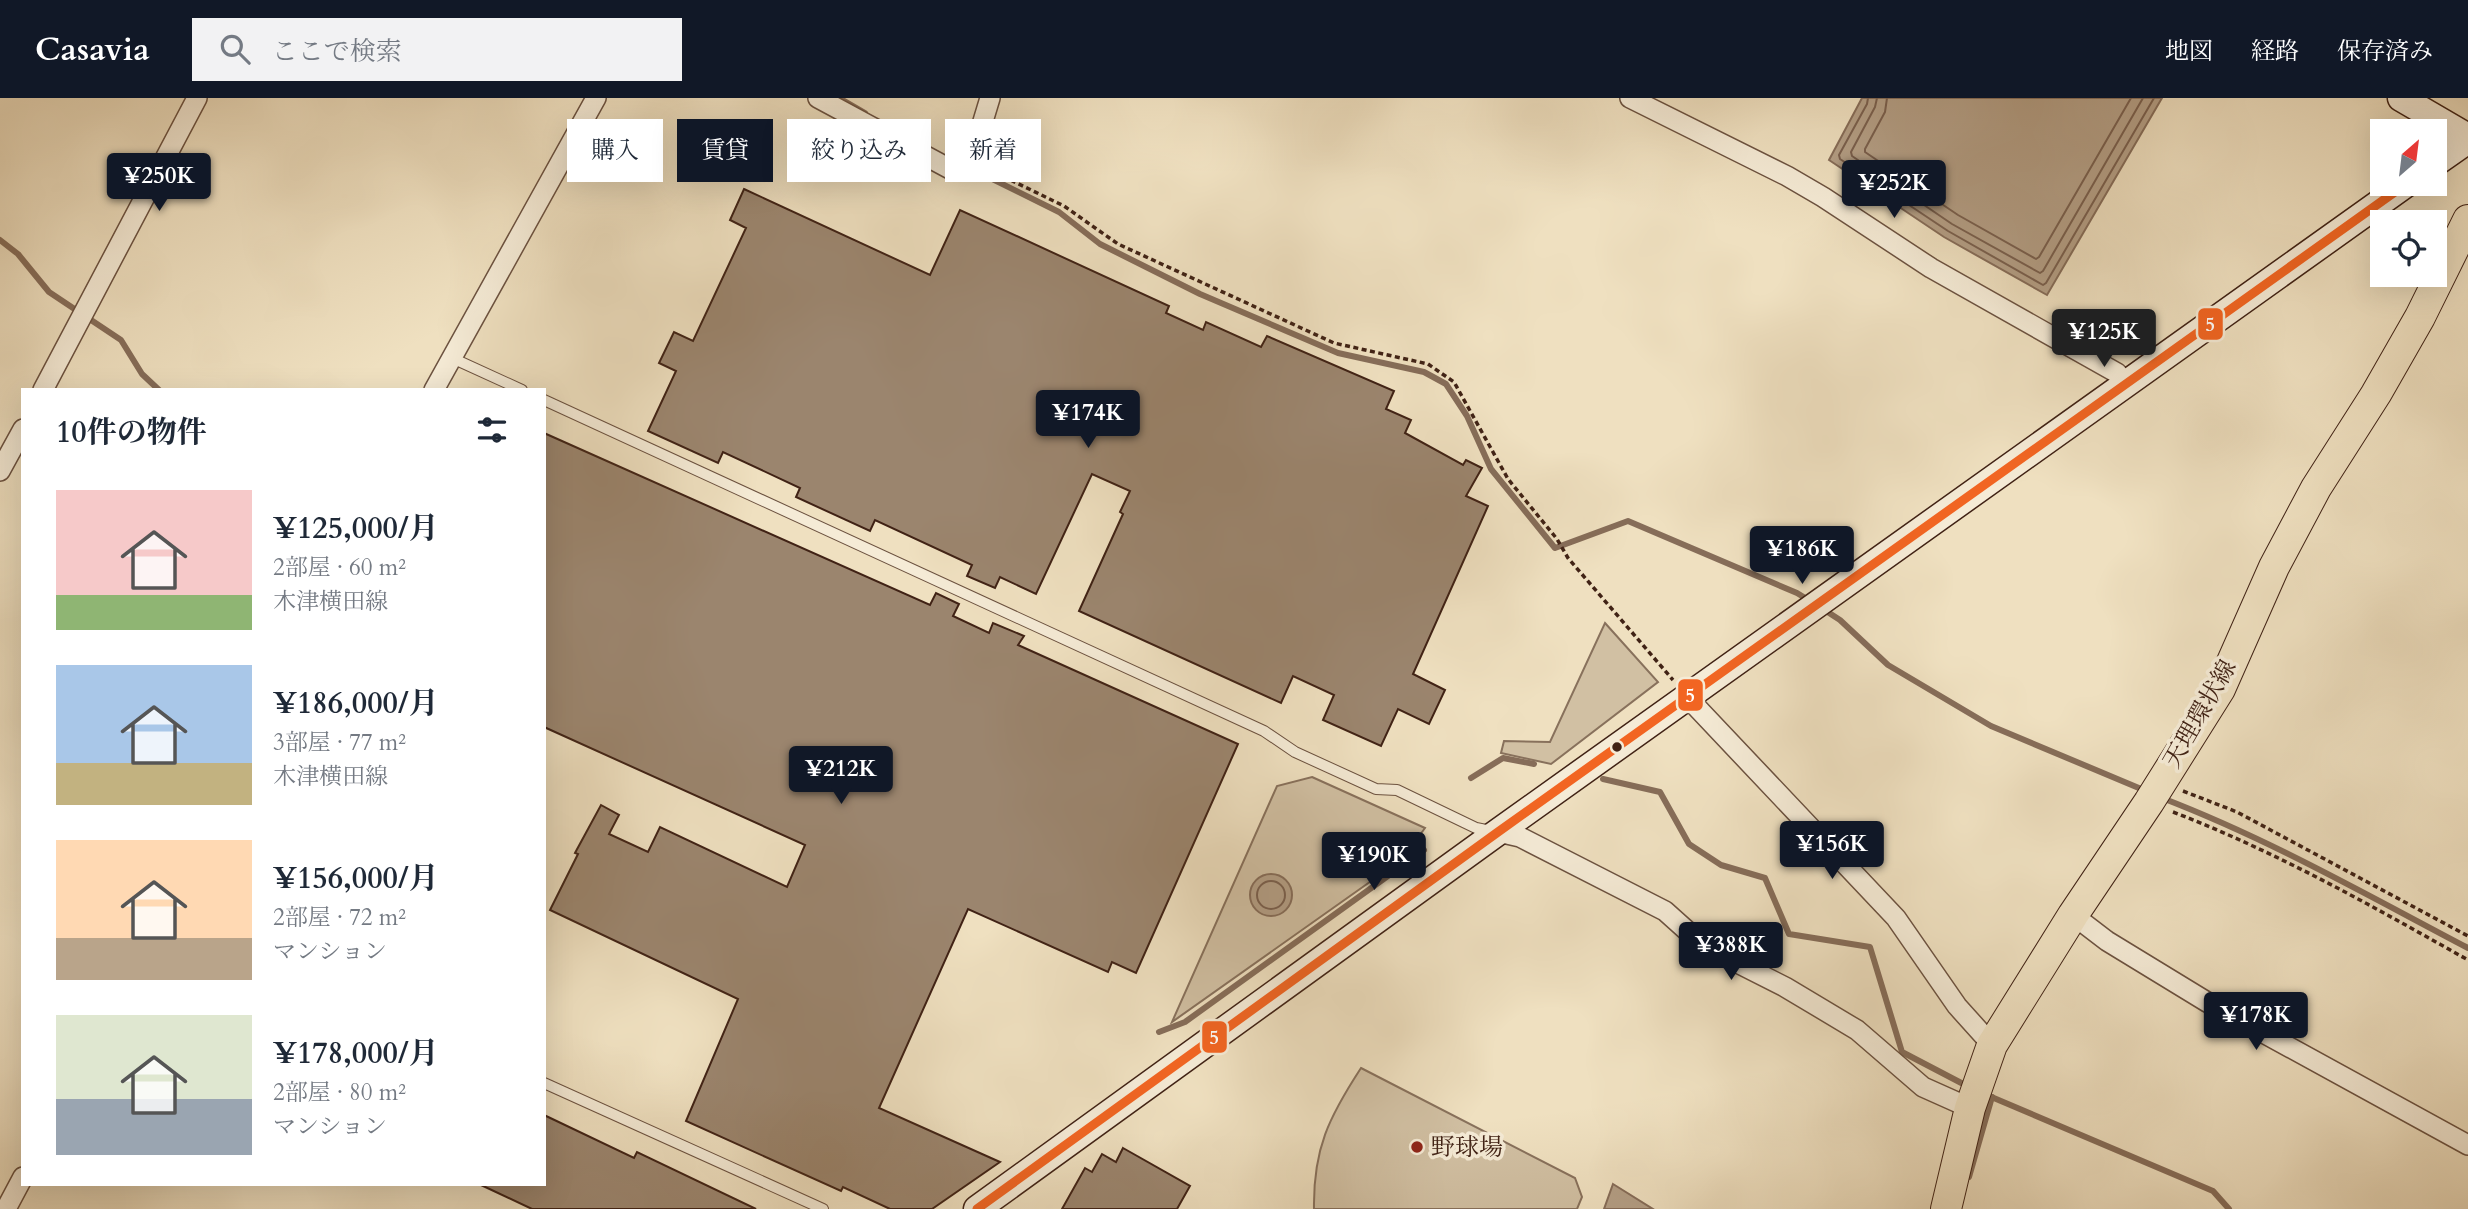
<!DOCTYPE html>
<html lang="ja">
<meta charset="utf-8">
<style>
:root{--surface:#fff;--page:#f2f2f3;--text:#1f2937;--muted:#747a83;--accent:#111827}
body{margin:0;font-family:Cardo,"Noto Serif JP",serif;background:var(--page);color:var(--text);height:100vh;display:flex;flex-direction:column;font-size:26px;white-space:nowrap}
*{box-sizing:border-box;margin:0}
p{font-size:23px;color:var(--muted)}
.icon{flex:none;width:38px;height:38px;fill:none;stroke:currentColor;stroke-width:2;stroke-linecap:round;stroke-linejoin:round}
.map{position:relative;flex:1;overflow:hidden}
.drawer{position:absolute;left:21px;top:290px;width:525px;height:798px;display:flex;flex-direction:column;background:var(--surface);border-radius:0px;box-shadow:0 7px 28px #0002}
.drawer>*{flex:none}
.guide{position:absolute;left:567px;top:21px;width:665px;height:63px;display:flex;gap:14px}
.needle{width:46px;rotate:28deg}
.fabs{position:absolute;left:2370px;top:21px;display:grid;gap:14px}
.fabs a{display:grid;place-items:center;width:77px;height:77px;border-radius:0px;background:var(--surface);box-shadow:0 7px 28px #0002;font-size:35px}
.price{position:absolute;translate:-50% -60px;padding:0 16px;border-radius:7px;background:var(--accent);color:#fff;font-size:23px;line-height:46px;filter:drop-shadow(0 2px 4px #0008)}
.price::after{content:'';position:absolute;left:50%;top:42px;width:21px;height:16px;margin-left:-10px;background:inherit;clip-path:polygon(0 0,100% 0,50% 100%)}
.price.on{background:#222;color:#fff}
ul{padding:0;list-style:none}
li{display:flex;align-items:center;gap:21px;height:175px;padding:0 35px}
li span{display:grid;place-items:center;flex:none;width:196px;height:140px;border-radius:0px;color:#555}
li>.icon{margin-inline-start:auto}
span .icon{width:84px;height:84px;fill:#fffc;stroke-width:1}
li b{font-size:30px}
h2{display:flex;justify-content:space-between;align-items:center;height:84px;padding:0 35px;font-size:30px}
.chip{padding:0 24px;border-radius:0px;background:var(--surface);box-shadow:0 7px 28px #0002;font-size:24px;line-height:63px}
.chip.on{background:var(--accent);color:#fff}
header{display:flex;align-items:center;gap:42px;box-sizing:border-box;height:98px;padding:0 35px;background:var(--accent);color:#fff}
header strong{font-size:33px}
nav{display:flex;gap:38px;margin-inline-start:auto;font-size:24px}
.search{width:490px;height:63px;background:var(--page);display:flex;align-items:center;gap:18px;box-sizing:border-box;padding:0 24px;border-radius:0px;color:var(--muted);font-size:26px}
.map>svg:first-child{display:block}
</style>
<header>
<strong>Casavia</strong>
<div class="search"><svg class="icon" aria-label="search" viewBox="0 0 24 24"><circle cx="10" cy="10" r="6"/><path d="M15 15l6 6"/></svg>ここで検索</div>
<nav><a>地図</a><a>経路</a><a>保存済み</a></nav>
</header>
<div class="map">
<svg width="2468" height="1111" viewBox="0 0 2468 1111">
<rect width="100%" height="100%" fill="#efe0c0"/>
<filter id="stains"><feTurbulence type="fractalNoise" baseFrequency=".00286" numOctaves="4"/><feColorMatrix values="0 0 0 0 .2 0 0 0 0 .09 0 0 0 0 .02 0 0 0 .5 -.17"/></filter>
<radialGradient id="worn" r=".72"><stop offset=".6" stop-color="#630" stop-opacity="0"/><stop offset="1" stop-color="#630" stop-opacity=".3"/></radialGradient>
<g fill="#d1c0a3" stroke="#88715c" stroke-width="2">
<polygon points="1605,525 1658,584 1551,666 1501,655 1504,643 1550,644"/>
<polygon points="1312,679 1425,730 1417,741 1422,747 1172,924 1277,688"/>
<path d="M1361 970 1575 1080 1582 1099 1577 1111H1314C1313 1051 1329 1019 1361 970Z"/>
</g>
<g fill="#b49f86" stroke="#866d59" stroke-width="2">
<polygon points="1862,0 2162,0 2047,197 1944,139 1829,62"/>
<circle cx="1271" cy="797" r="21"/>
<polygon points="1613,1086 1653,1111 1604,1111"/>
</g>
<g fill="none" stroke-linecap="round" stroke-linejoin="round">
<g stroke="#7a604e" stroke-width="2">
<polyline points="1868,0 1867,6 1839,57 1840,61 1948,133 2043,187 2046,185 2154,0"/>
<polyline points="1877,0 1875,9 1851,54 1852,58 1952,126 2040,175 2043,173 2143,0"/>
<polyline points="1887,0 1885,14 1865,51 1865,54 1958,117 2036,161 2039,159 2131,0"/>
<circle cx="1271" cy="797" r="14"/>
</g>
<g stroke="#866d59" stroke-width="6">
<polyline points="839,0 865,15"/>
<polyline points="968,69 1059,114 1100,146 1200,196 1338,255 1424,274 1446,286 1467,318 1491,371 1555,450 1628,423 1797,495 1810,503"/>
<polyline points="0,142 18,156 49,194 121,242 142,276 159,292"/>
<polyline points="1823,511 1840,522 1888,567 1991,628 2146,693"/>
<polyline points="1471,680 1503,660 1534,666"/>
<polyline points="1603,681 1660,694 1689,746 1721,767 1765,780 1789,836 1870,849 1902,954 1969,989"/>
<path d="M2162 700C2269 741 2367 797 2468 850"/>
<polyline points="1159,934 1185,924 1424,752"/>
<polyline points="1982,995 2213,1093 2229,1111"/>
<polyline points="1969,1079 1992,999"/>
</g>
</g>
<g fill="#9b856e" stroke="#402215" stroke-width="2">
<polygon points="744,91 930,177 960,112 1169,208 1166,215 1203,232 1206,224 1261,249 1267,238 1394,293 1386,311 1411,322 1405,335 1463,367 1466,362 1482,370 1466,398 1488,408 1413,576 1445,592 1429,626 1398,611 1381,648 1323,622 1334,597 1293,578 1281,605 1079,513 1123,416 1120,414 1130,393 1092,376 1036,496 1000,479 995,490 967,478 972,467 875,422 870,433 796,399 800,390 723,354 718,365 648,333 676,273 659,265 674,234 693,243 746,130 730,122"/>
<polygon points="544,335 930,507 936,495 959,506 953,518 989,535 993,525 1024,538 1018,547 1238,646 1136,875 1112,864 1108,874 968,811 879,1010 1000,1064 932,1111 890,1111 843,1089 841,1093 686,1023 738,901 550,812 578,756 575,755 601,707 619,717 609,736 648,754 660,729 787,789 805,747 544,629"/>
<polygon points="544,1017 634,1060 637,1054 756,1111 532,1111 481,1087 544,1087"/>
<polygon points="1123,1050 1190,1088 1177,1111 1062,1111 1085,1070 1092,1074 1102,1056 1116,1064"/>
</g>
<g fill="none" stroke-linecap="round" stroke-linejoin="round">
<g stroke="#6c5240" stroke-width="12">
<g id="service">
<polyline points="452,260 522,292"/>
<polyline points="544,302 1264,633 1295,654 1376,691 1397,692 1476,730 1491,733"/>
<polyline points="544,985 823,1111"/>
</g>
</g>
<g stroke="#6c5240" stroke-width="22">
<g id="minor">
<polyline points="818,0 950,71 971,63 990,0"/>
<polyline points="1630,0 1787,78 1823,99 1931,170 2117,275 2125,285"/>
<polyline points="43,292 197,0"/>
<polyline points="434,292 596,0"/>
<polyline points="0,373 23,331"/>
<polyline points="1688,600 1896,820 1957,908 1992,947"/>
<polyline points="1498,734 1520,739 1665,813 1704,848 1785,889 1857,932 1923,989 1970,1010"/>
<polyline points="2073,817 2107,843 2207,904 2468,1047"/>
<polyline points="6,1111 23,1079"/>
</g>
</g>
<g stroke="#402215" stroke-width="29">
<g id="secondary">
<polyline points="2401,0 2468,39"/>
<polyline points="2434,66 2468,42"/>
<polyline points="977,1111 1498,734 2406,86"/>
</g>
</g>
<g stroke="#402215" stroke-width="32">
<polyline id="primary" points="1946,1111 1970,1010 1992,947 2073,817 2149,704 2220,591 2274,469 2316,390 2376,296 2420,219 2468,122"/>
</g>
<g stroke="#402215" stroke-width="3.5" stroke-dasharray="5 3.5" stroke-linecap="butt">
<polyline points="988,71 1064,108 1118,146 1334,245 1428,266 1454,284 1508,381 1557,441 1568,460 1673,582"/>
<polyline points="2183,693 2237,714 2468,838"/>
<path d="M2173 714C2277 754 2372 808 2468 862"/>
</g>
<use href="#service" stroke="#f5ebd6" stroke-width="10"/>
<use href="#minor" stroke="#f5ebd6" stroke-width="19"/>
<use href="#secondary" stroke="#f5ebd6" stroke-width="26"/>
<use href="#primary" stroke="#efe0c0" stroke-width="30"/>
<g stroke="#f5ebd6" stroke-width="14">
<polyline id="bus-1" points="977,1111 1498,734 2406,86"/>
</g>
<use href="#bus-1" stroke="#f26522" stroke-width="9"/>
</g>
<circle fill="#402215" stroke="#f5ebd6" stroke-width="2.5" cx="1617" cy="649" r="6"/>
<circle fill="#8f2418" stroke="#f5ebd6" stroke-width="2.5" cx="1417" cy="1049" r="7"/>
<g text-anchor="middle" dominant-baseline="central" stroke-width="7" stroke-linejoin="round" paint-order="stroke">
<g font-size="24" fill="#402215" stroke="#f5ebd6">
<text transform="translate(2200 616) rotate(-60)">天理環状線</text>
</g>
<g font-size="24" fill="#402215" stroke="#f5ebd6" text-anchor="start">
<text x="1431" y="1049">野球場</text>
</g>
</g>
<g stroke="#f5ebd6" stroke-width="2.5">
<rect x="2197" y="209" width="27" height="34" rx="7" fill="#f26522"/>
<rect x="1677" y="580" width="27" height="34" rx="7" fill="#f26522"/>
<rect x="1201" y="922" width="27" height="34" rx="7" fill="#f26522"/>
</g>
<g font-size="19" text-anchor="middle" font-weight="bold" fill="#fff">
<text x="2210" y="233">5</text>
<text x="1690" y="604">5</text>
<text x="1214" y="946">5</text>
</g>
<rect width="100%" height="100%" filter="url(#stains)"/>
<rect width="100%" height="100%" fill="url(#worn)"/>
</svg>
<div class="fabs">
<a><svg class="needle" viewBox="-14 -14 28 28"><path d="M0-13l5 13h-10z" fill="#e53935"/><path d="M0 13l5-13h-10z" fill="#747a83"/></svg></a>
<a><svg class="icon" aria-label="locate" viewBox="0 0 24 24"><circle cx="12" cy="12" r="6"/><path d="M12 2v4M12 18v4M2 12h4M18 12h4"/></svg></a>
</div>
<b class="price" style="left:159px;top:115px">¥250K</b>
<b class="price" style="left:1894px;top:122px">¥252K</b>
<b class="price on" style="left:2104px;top:271px">¥125K</b>
<b class="price" style="left:1088px;top:352px">¥174K</b>
<b class="price" style="left:1802px;top:488px">¥186K</b>
<b class="price" style="left:841px;top:708px">¥212K</b>
<b class="price" style="left:1832px;top:783px">¥156K</b>
<b class="price" style="left:1374px;top:794px">¥190K</b>
<b class="price" style="left:1731px;top:884px">¥388K</b>
<b class="price" style="left:2256px;top:954px">¥178K</b>
<div class="guide">
<a class="chip">購入</a>
<a class="chip on">賃貸</a>
<a class="chip">絞り込み</a>
<a class="chip">新着</a>
</div>
<section class="drawer">
<h2>10件の物件<svg class="icon" aria-label="filters" viewBox="0 0 24 24"><path d="M4 7h16M4 17h16"/><circle cx="9" cy="7" r="2"/><circle cx="15" cy="17" r="2"/></svg></h2>
<ul>
<li><span style="background:linear-gradient(#f6c9c9 75%,#8fb573 0)"><svg class="icon" aria-label="home" viewBox="0 0 24 24"><path d="M3 11l9-7 9 7M6 9v11h12V9"/></svg></span><div><b>¥125,000/月</b><p>2部屋 · 60 m²</p><p>木津横田線</p></div></li>
<li><span style="background:linear-gradient(#a9c7e8 70%,#c2b280 0)"><svg class="icon" aria-label="home" viewBox="0 0 24 24"><path d="M3 11l9-7 9 7M6 9v11h12V9"/></svg></span><div><b>¥186,000/月</b><p>3部屋 · 77 m²</p><p>木津横田線</p></div></li>
<li><span style="background:linear-gradient(#ffd9b3 70%,#b9a48a 0)"><svg class="icon" aria-label="home" viewBox="0 0 24 24"><path d="M3 11l9-7 9 7M6 9v11h12V9"/></svg></span><div><b>¥156,000/月</b><p>2部屋 · 72 m²</p><p>マンション</p></div></li>
<li><span style="background:linear-gradient(#dfe7d0 60%,#9aa5b1 0)"><svg class="icon" aria-label="home" viewBox="0 0 24 24"><path d="M3 11l9-7 9 7M6 9v11h12V9"/></svg></span><div><b>¥178,000/月</b><p>2部屋 · 80 m²</p><p>マンション</p></div></li>
</ul>
</section>
</div>
